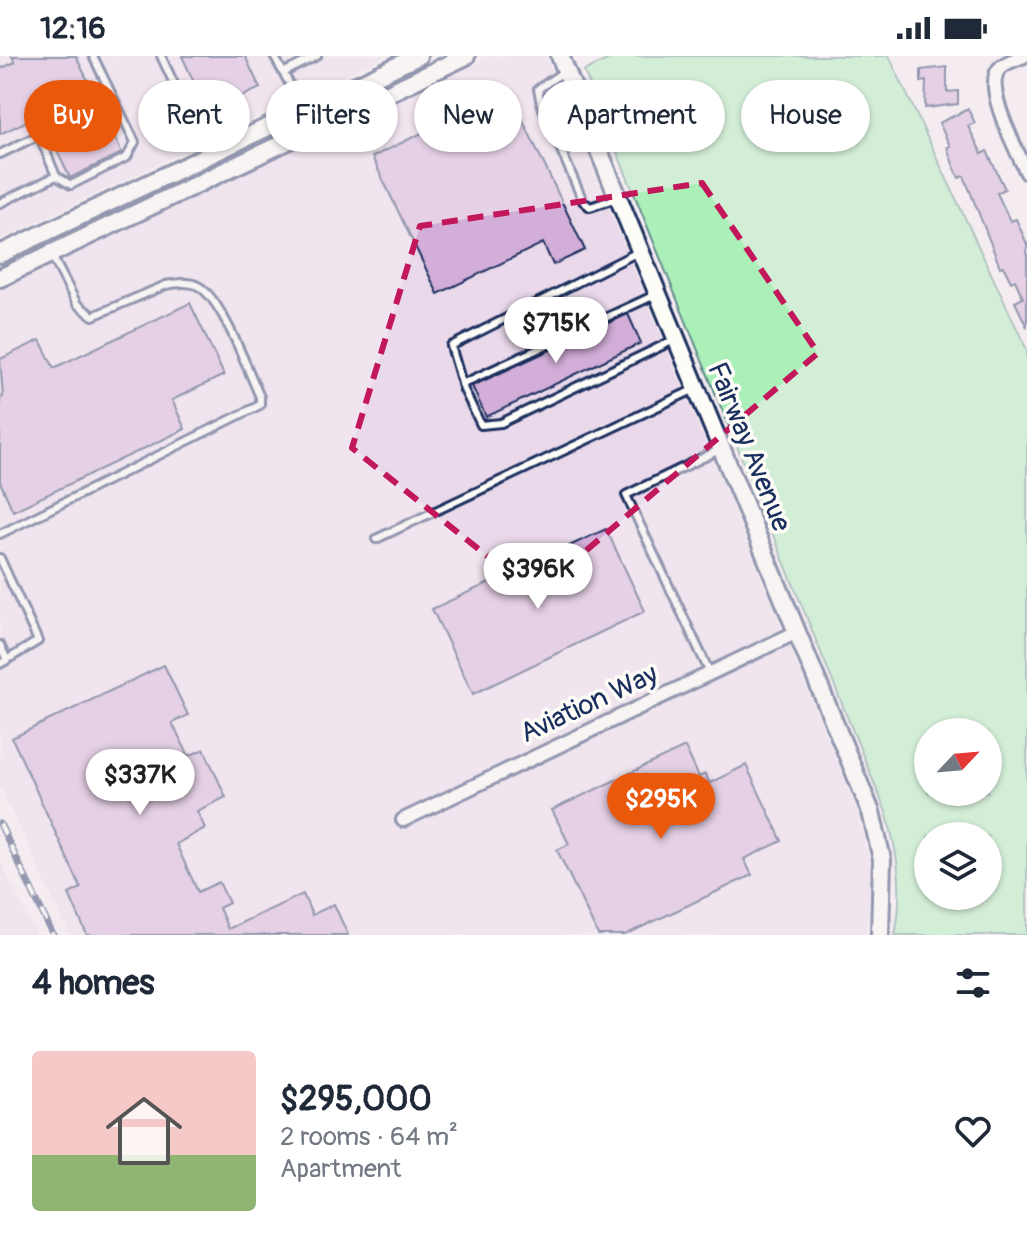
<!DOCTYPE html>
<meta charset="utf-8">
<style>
:root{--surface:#fff;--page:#f6f6f7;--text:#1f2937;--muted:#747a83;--line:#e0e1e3;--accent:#ea580c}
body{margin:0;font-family:Pangolin,sans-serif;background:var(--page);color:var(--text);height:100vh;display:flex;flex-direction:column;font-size:30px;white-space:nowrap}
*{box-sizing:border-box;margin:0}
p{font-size:26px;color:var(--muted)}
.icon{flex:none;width:44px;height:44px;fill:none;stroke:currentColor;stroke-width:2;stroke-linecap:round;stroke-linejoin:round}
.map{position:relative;height:879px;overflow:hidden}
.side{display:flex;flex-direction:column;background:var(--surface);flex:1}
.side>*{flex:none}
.hud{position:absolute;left:24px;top:24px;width:980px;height:72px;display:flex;gap:16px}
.needle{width:52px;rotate:64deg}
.buttons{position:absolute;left:914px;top:662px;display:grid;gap:16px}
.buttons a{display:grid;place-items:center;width:88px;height:88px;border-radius:50%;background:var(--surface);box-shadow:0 2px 6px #0004;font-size:40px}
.price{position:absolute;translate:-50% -68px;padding:0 18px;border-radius:28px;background:#fff;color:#222;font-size:26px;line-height:52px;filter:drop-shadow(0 2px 4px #0008)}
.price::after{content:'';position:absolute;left:50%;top:48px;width:24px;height:18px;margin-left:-12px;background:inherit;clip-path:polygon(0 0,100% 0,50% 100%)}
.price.current{background:var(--accent);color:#fff}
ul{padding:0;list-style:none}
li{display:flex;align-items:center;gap:24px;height:200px;padding:0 32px}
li+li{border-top:2px solid var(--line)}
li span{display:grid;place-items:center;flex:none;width:224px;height:160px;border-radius:8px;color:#555}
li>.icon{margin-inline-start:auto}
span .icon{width:96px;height:96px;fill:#fffc;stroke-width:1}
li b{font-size:34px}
h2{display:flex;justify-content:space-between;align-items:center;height:96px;padding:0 32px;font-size:34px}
.pill{padding:0 28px;border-radius:36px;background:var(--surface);box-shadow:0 2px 6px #0004;font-size:28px;line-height:72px}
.pill.current{background:var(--accent);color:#fff}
.status{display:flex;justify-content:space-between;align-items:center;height:56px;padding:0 40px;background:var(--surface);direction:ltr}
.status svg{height:22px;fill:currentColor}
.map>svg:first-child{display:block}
</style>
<div class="status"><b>12:16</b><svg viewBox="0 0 49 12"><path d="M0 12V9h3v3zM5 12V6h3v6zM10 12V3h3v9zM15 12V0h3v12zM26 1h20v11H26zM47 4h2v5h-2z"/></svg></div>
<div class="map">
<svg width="1027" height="879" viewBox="0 0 1027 879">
<rect width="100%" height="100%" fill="#f4ecf1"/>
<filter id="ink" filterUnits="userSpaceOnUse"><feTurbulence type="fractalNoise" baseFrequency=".0125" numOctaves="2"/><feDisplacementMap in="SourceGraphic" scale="16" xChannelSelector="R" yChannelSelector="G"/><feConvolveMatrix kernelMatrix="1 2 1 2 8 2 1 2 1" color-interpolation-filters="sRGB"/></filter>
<g filter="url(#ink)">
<g fill="#ead9ea">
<polygon points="0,0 385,0 0,183"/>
<polygon points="491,0 545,0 548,4 857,755 871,813 866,879 70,879 0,731 0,234"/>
<polygon points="0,804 36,879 0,879"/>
</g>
<path fill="#abefb9" stroke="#638f8c" stroke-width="2" fill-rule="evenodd" d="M615 0H889L1027 294V879H895C904 837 898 797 886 756L584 15ZM928 676H988V736H928ZM928 780H988V840H928Z"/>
<g fill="#d2aed8" stroke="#1b2f5e" stroke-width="2">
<polygon points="12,0 76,0 122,97 70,122 40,59 0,78 0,13 15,6"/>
<polygon points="182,0 245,0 260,32 208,57"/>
<polygon points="947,11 947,36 958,35 958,48 925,52 926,25 921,26 921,14"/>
<polygon points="509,35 585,194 553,209 543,187 438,238 372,101"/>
<polygon points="968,53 975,67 968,70 982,98 987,95 1005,133 997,137 1010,165 1016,163 1027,188 1027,271 1015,246 1023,242 1015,224 1011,226 1003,210 1000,211 964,120 959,122 954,111 947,91 950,90 939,67"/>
<polygon points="190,247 224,319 172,344 185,373 13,455 0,426 0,343 3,341 0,303 40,284 54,312"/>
<polygon points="628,258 641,287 486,361 472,330"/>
<polygon points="606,473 645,555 473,638 432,553"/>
<polygon points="164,609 188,659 172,667 189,700 204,693 226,741 197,755 205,772 176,788 198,836 219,826 229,847 219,852 228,873 303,838 312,859 334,848 348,879 87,879 69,838 81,832 12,682"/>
<polygon points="685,691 699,721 705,718 710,727 746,709 782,785 744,803 752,819 625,879 598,879 557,794 569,788 552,754"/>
</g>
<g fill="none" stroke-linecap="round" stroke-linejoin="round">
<g stroke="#1b2f5e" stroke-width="12">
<g id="lane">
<polyline points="161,0 192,66"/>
<polyline points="274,0 304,54"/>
<polyline points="566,14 538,33 541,48 583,145 590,151 617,142"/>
<polyline points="283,17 317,0"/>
<polyline points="0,98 39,79 56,120"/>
<polyline points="0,147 56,120 71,129 127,101 135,86 93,0"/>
<polyline points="640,195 451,290 464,334 481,369 501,367 674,284"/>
<polyline points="462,328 655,239"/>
<path d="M0 478 260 349V341C248 315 222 242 198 230 188 225 176 227 166 229L93 260 77 248 51 198"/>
<polyline points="376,483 695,333"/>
<polyline points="0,502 38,585 0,608"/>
<polyline points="0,589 7,604"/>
<polyline points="710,617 626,439 719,394"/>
</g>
</g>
<g stroke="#1b2f5e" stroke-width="18">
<g id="street">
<path d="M1024 0C1017 3 1006 6 1001 11 980 28 1018 96 1027 117"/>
<polyline points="403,764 797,576"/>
</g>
</g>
<g stroke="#1b2f5e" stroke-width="22">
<g id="secondary">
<polyline points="560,0 871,756 882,803 880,879"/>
<polyline points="0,198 418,0"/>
<polyline points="0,222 466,0"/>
</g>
</g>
<use href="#lane" stroke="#fdfcf7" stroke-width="6"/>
<use href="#street" stroke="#fdfcf7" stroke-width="12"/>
<use href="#secondary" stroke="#fdfcf7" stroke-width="16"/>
<g stroke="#1b2f5e" stroke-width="7">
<polyline id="rail" points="0,768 53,879"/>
</g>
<use href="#rail" stroke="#fdfcf7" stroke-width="4" stroke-dasharray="12" stroke-linecap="butt"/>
</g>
</g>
<path d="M0 0H1027V879H0ZM702 127 818 297 535 538 352 392 420 170Z" fill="#f4ecf1" fill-opacity=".55" fill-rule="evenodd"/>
<path fill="none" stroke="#c2185b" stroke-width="6" stroke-dasharray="16 10" stroke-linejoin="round" d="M702 127 818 297 535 538 352 392 420 170Z"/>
<g text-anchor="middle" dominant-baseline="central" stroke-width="7" stroke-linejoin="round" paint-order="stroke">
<g font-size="28" fill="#1b2f5e" stroke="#fdfcf7">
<text transform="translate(749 391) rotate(68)">Fairway Avenue</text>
<text transform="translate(589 648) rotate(-25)">Aviation Way</text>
</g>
</g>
</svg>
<div class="buttons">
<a><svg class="needle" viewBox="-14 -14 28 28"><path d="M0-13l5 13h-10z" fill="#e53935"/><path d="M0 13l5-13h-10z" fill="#747a83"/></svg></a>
<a><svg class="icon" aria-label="layers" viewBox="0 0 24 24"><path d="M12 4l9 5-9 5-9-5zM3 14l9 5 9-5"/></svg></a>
</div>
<b class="price" style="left:556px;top:309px">$715K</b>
<b class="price" style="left:538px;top:555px">$396K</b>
<b class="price" style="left:140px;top:761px">$337K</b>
<b class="price current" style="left:661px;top:785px">$295K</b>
<div class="hud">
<a class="pill current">Buy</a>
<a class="pill">Rent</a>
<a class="pill">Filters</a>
<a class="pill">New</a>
<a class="pill">Apartment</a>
<a class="pill">House</a>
</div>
</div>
<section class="side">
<h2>4 homes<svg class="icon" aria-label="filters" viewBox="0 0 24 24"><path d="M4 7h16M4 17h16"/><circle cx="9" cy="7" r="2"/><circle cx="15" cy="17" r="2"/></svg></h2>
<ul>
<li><span style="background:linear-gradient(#f6c9c9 65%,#8fb573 0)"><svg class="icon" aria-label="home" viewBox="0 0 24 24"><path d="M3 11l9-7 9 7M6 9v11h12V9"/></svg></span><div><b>$295,000</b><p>2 rooms · 64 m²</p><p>Apartment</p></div><svg class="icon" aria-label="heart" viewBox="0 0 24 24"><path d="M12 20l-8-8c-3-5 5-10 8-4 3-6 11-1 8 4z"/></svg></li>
</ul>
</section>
